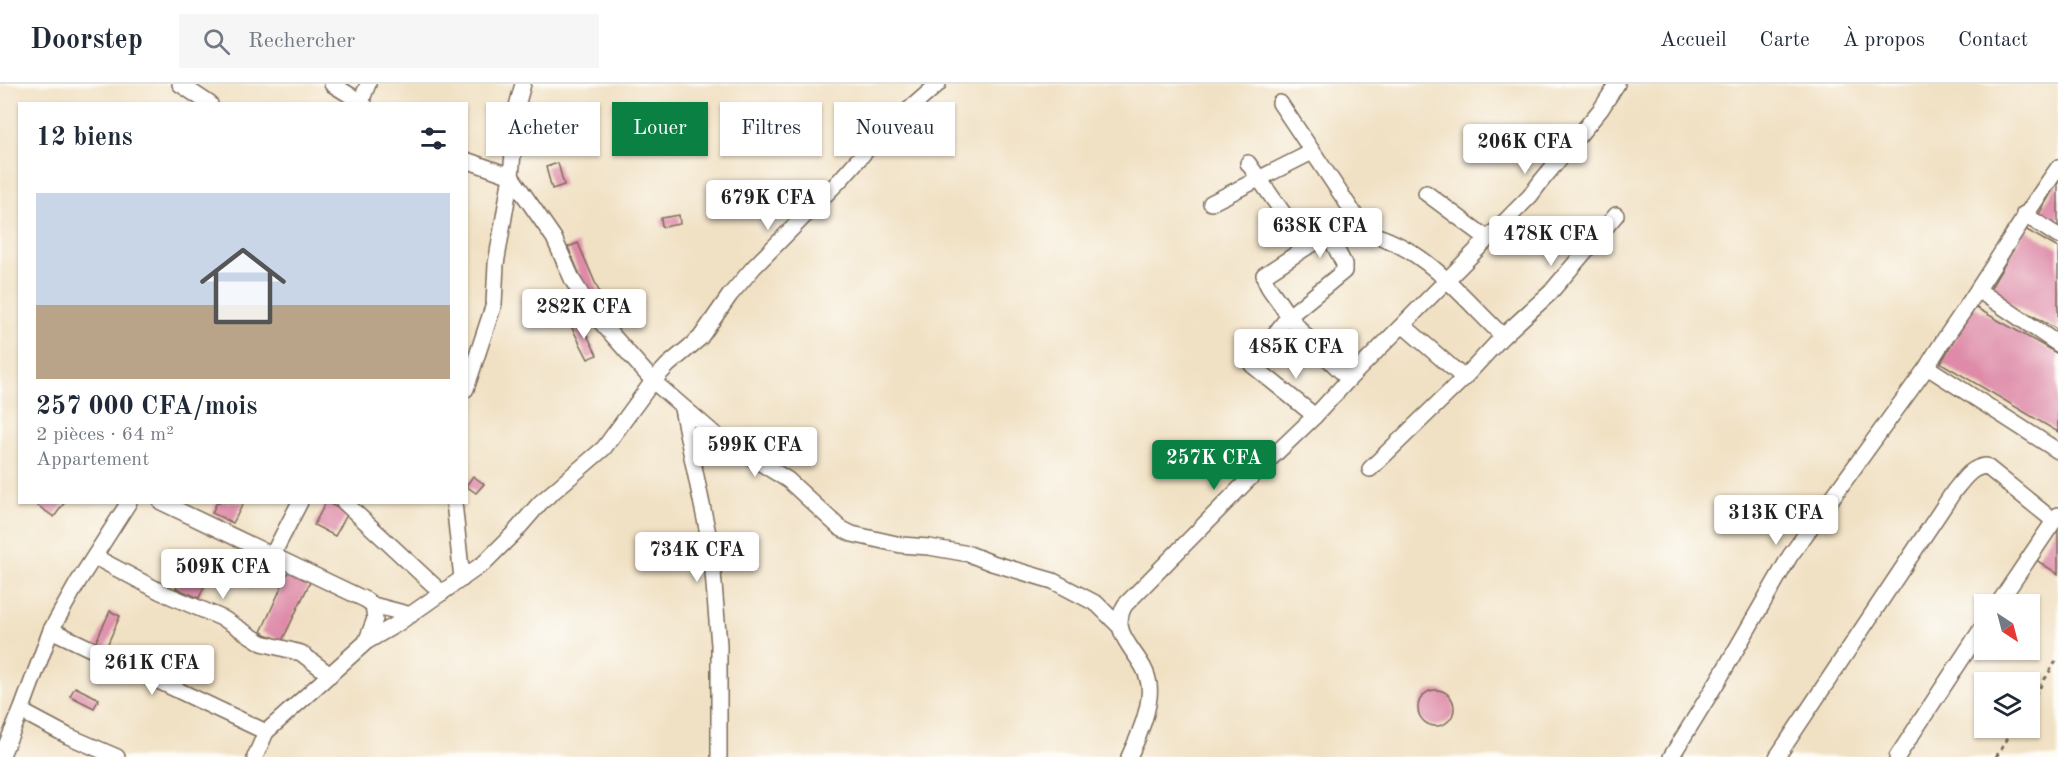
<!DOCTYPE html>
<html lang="fr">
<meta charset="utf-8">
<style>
:root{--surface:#fff;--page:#f6f6f7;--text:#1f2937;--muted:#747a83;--line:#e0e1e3;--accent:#0b8043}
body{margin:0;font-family:"Old Standard TT",serif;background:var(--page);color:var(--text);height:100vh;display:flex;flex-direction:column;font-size:22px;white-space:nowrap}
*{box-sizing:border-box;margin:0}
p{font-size:20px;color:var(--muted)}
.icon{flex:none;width:33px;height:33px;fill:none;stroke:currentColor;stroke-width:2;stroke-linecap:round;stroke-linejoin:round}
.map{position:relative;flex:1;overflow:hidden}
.details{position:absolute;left:18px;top:18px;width:450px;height:402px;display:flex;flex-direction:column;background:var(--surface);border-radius:0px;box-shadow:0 2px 4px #0004}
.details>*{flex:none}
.guide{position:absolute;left:486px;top:18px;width:570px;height:54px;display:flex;gap:12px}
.needle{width:39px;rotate:144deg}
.tools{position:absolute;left:1974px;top:510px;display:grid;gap:12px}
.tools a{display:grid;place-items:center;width:66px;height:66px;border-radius:0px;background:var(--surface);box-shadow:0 2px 4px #0004;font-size:30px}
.price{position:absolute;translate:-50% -51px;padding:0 14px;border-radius:6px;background:#fff;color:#222;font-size:20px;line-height:39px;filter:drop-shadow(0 2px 3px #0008)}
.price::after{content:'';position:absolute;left:50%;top:36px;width:18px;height:14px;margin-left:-9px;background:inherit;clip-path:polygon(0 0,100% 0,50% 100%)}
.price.selected{background:var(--accent);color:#fff}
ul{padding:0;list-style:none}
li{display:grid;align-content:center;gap:12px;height:318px;padding:0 18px}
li+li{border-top:2px solid var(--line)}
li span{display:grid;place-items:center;height:186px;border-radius:0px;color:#555}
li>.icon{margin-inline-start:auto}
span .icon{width:108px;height:108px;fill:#fffc;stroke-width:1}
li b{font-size:26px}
h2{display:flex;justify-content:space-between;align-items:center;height:72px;padding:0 18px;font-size:26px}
.tag{padding:0 21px;border-radius:0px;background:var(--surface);box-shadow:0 2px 4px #0004;font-size:21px;line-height:54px}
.tag.selected{background:var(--accent);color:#fff}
header{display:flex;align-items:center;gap:36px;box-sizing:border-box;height:84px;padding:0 30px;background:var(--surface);border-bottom:2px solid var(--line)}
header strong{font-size:28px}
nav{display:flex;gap:33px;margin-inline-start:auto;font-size:21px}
.search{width:420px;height:54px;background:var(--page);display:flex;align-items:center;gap:15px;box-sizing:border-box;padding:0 21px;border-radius:0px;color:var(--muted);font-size:22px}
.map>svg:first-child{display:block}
</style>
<header>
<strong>Doorstep</strong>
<div class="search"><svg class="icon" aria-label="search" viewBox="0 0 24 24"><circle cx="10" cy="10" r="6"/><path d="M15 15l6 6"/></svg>Rechercher</div>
<nav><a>Accueil</a><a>Carte</a><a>À propos</a><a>Contact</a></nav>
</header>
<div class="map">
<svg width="2058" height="673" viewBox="0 0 2058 673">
<rect width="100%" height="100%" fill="#fdfcf7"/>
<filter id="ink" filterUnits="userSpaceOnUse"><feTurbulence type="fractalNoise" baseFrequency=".0167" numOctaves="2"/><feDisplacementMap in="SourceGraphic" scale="12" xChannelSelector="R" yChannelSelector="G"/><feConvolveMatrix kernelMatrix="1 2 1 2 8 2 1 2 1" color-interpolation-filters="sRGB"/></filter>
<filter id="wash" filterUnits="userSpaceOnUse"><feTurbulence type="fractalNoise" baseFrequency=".008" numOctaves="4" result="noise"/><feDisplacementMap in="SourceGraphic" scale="24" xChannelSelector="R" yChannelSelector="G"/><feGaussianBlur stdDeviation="1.35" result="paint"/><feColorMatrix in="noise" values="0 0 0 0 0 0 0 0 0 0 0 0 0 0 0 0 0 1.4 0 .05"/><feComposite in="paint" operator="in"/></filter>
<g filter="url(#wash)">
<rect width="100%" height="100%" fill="#f1e1c4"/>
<g id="blocks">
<g fill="#de8aa8">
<polygon points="558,79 564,101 552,105 546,83"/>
<polygon points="2058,97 2058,144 2038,132"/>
<polygon points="679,131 680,140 662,143 661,134"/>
<polygon points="2025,145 2058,164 2058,246 1989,207"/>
<polygon points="578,159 600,210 590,215 568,163"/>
<polygon points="1973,222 2058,270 2058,348 1941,279"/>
<polygon points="580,237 597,271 588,275 571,242"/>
<polygon points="473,392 484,400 476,409 466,402"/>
<polygon points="39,418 65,418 54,433 37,421"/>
<polygon points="217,418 244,418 233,439 212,429"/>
<polygon points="326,418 348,429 335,452 314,441"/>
<polygon points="2058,441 2058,490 2036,476"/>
<polygon points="248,463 269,473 253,504 232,493"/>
<polygon points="190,472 213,482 199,514 176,504"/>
<polygon points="289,486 311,496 282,557 261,548"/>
<polygon points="110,527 120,532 105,566 94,562"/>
<polygon points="75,603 99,615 94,624 70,612"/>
<circle cx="1436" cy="624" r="18"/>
</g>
</g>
</g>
<g filter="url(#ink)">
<use href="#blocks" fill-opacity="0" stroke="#7b6a58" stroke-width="1.5"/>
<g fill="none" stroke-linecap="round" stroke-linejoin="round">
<g stroke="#7b6a58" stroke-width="18">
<g id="minor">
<polyline points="180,0 210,20"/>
<polyline points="332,0 364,20"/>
<path d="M1280 19 1367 149C1425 163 1462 213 1503 252"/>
<polyline points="360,20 368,0"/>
<polyline points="466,76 511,92 554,154 573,197 592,228 653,297 718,353 788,396 840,444 852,450 901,461 929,463 969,470 992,479 1053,497 1097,520 1118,541"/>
<polyline points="1248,79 1307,163"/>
<polyline points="1426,109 1488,155"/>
<polyline points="1211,119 1312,68"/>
<polyline points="2024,130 2058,152"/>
<polyline points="1978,206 2058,260"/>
<polyline points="1404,242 1464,294"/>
<polyline points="1927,283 2058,367"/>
<path d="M1349 295C1323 270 1297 246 1277 215 1272 208 1265 200 1264 191L1307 163 1358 137"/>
<polyline points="466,305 494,220 496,180 511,92 517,22 523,0"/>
<polyline points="682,325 711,464 719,561 719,673"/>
<polyline points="1315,332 1252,281 1252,274 1274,251 1288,233 1344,187 1344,180 1330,153"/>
<polyline points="1370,385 1464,294 1503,252 1550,209 1616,131"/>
<polyline points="161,418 366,516 373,521 411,531"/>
<polyline points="344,418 442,509"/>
<polyline points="454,418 462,495"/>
<polyline points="273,470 300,418"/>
<polyline points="95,473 161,508 224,535 262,559 301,569 330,591"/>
<polyline points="1998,520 2058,431"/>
<polyline points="51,546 266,648"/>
<polyline points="366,558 375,535 373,521"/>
<polyline points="21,627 68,652 117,673"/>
<polyline points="1,673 21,627 51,546 78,498 129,418"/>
<polyline points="255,673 266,648 366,558 397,540 484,479 514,449 540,419 604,364 653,297 668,281 700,254 730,211 754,183 841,95 878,53 938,0"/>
<path d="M1129 673C1138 655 1152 621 1149 601 1146 570 1106 553 1125 521L1247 397 1315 332 1349 295 1530 112 1542 96 1601 25 1617 0"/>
<path d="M1671 673 1719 595 1790 472 1927 283C1943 255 1962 231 1978 205 2005 164 2030 123 2058 84"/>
<path d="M1777 673 1954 407C1963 396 1971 383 1986 382L2054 437"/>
<polyline points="1897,673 1984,541"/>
</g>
</g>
<g stroke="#7b6a58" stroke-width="3" stroke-dasharray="4.5 4.5" stroke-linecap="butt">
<polyline points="2030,619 2058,574"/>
<polyline points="1996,673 2014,644"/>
</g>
<use href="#minor" stroke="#fff" stroke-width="15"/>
</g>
</g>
</svg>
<div class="tools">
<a><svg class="needle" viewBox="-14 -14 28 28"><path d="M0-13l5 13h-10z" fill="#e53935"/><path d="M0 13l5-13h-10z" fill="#747a83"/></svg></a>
<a><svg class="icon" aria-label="layers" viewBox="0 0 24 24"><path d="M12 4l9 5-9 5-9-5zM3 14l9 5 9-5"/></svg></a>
</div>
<b class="price" style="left:1525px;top:91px">206K CFA</b>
<b class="price" style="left:768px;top:147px">679K CFA</b>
<b class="price" style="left:1320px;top:175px">638K CFA</b>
<b class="price" style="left:1551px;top:183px">478K CFA</b>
<b class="price" style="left:584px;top:256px">282K CFA</b>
<b class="price" style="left:1296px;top:296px">485K CFA</b>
<b class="price" style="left:755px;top:394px">599K CFA</b>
<b class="price selected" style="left:1214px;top:407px">257K CFA</b>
<b class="price" style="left:1776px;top:462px">313K CFA</b>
<b class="price" style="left:697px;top:499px">734K CFA</b>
<b class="price" style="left:223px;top:516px">509K CFA</b>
<b class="price" style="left:152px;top:612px">261K CFA</b>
<div class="guide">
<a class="tag">Acheter</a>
<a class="tag selected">Louer</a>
<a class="tag">Filtres</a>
<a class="tag">Nouveau</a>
</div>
<section class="details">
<h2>12 biens<svg class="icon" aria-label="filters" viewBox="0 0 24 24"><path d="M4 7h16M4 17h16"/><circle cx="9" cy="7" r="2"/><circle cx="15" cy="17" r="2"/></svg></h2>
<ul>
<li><span style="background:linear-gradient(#c9d6e8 60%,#b9a48a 0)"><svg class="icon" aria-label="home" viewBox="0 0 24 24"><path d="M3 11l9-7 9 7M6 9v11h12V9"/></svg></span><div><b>257 000 CFA/mois</b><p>2 pièces · 64 m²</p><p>Appartement</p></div></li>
</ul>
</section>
</div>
